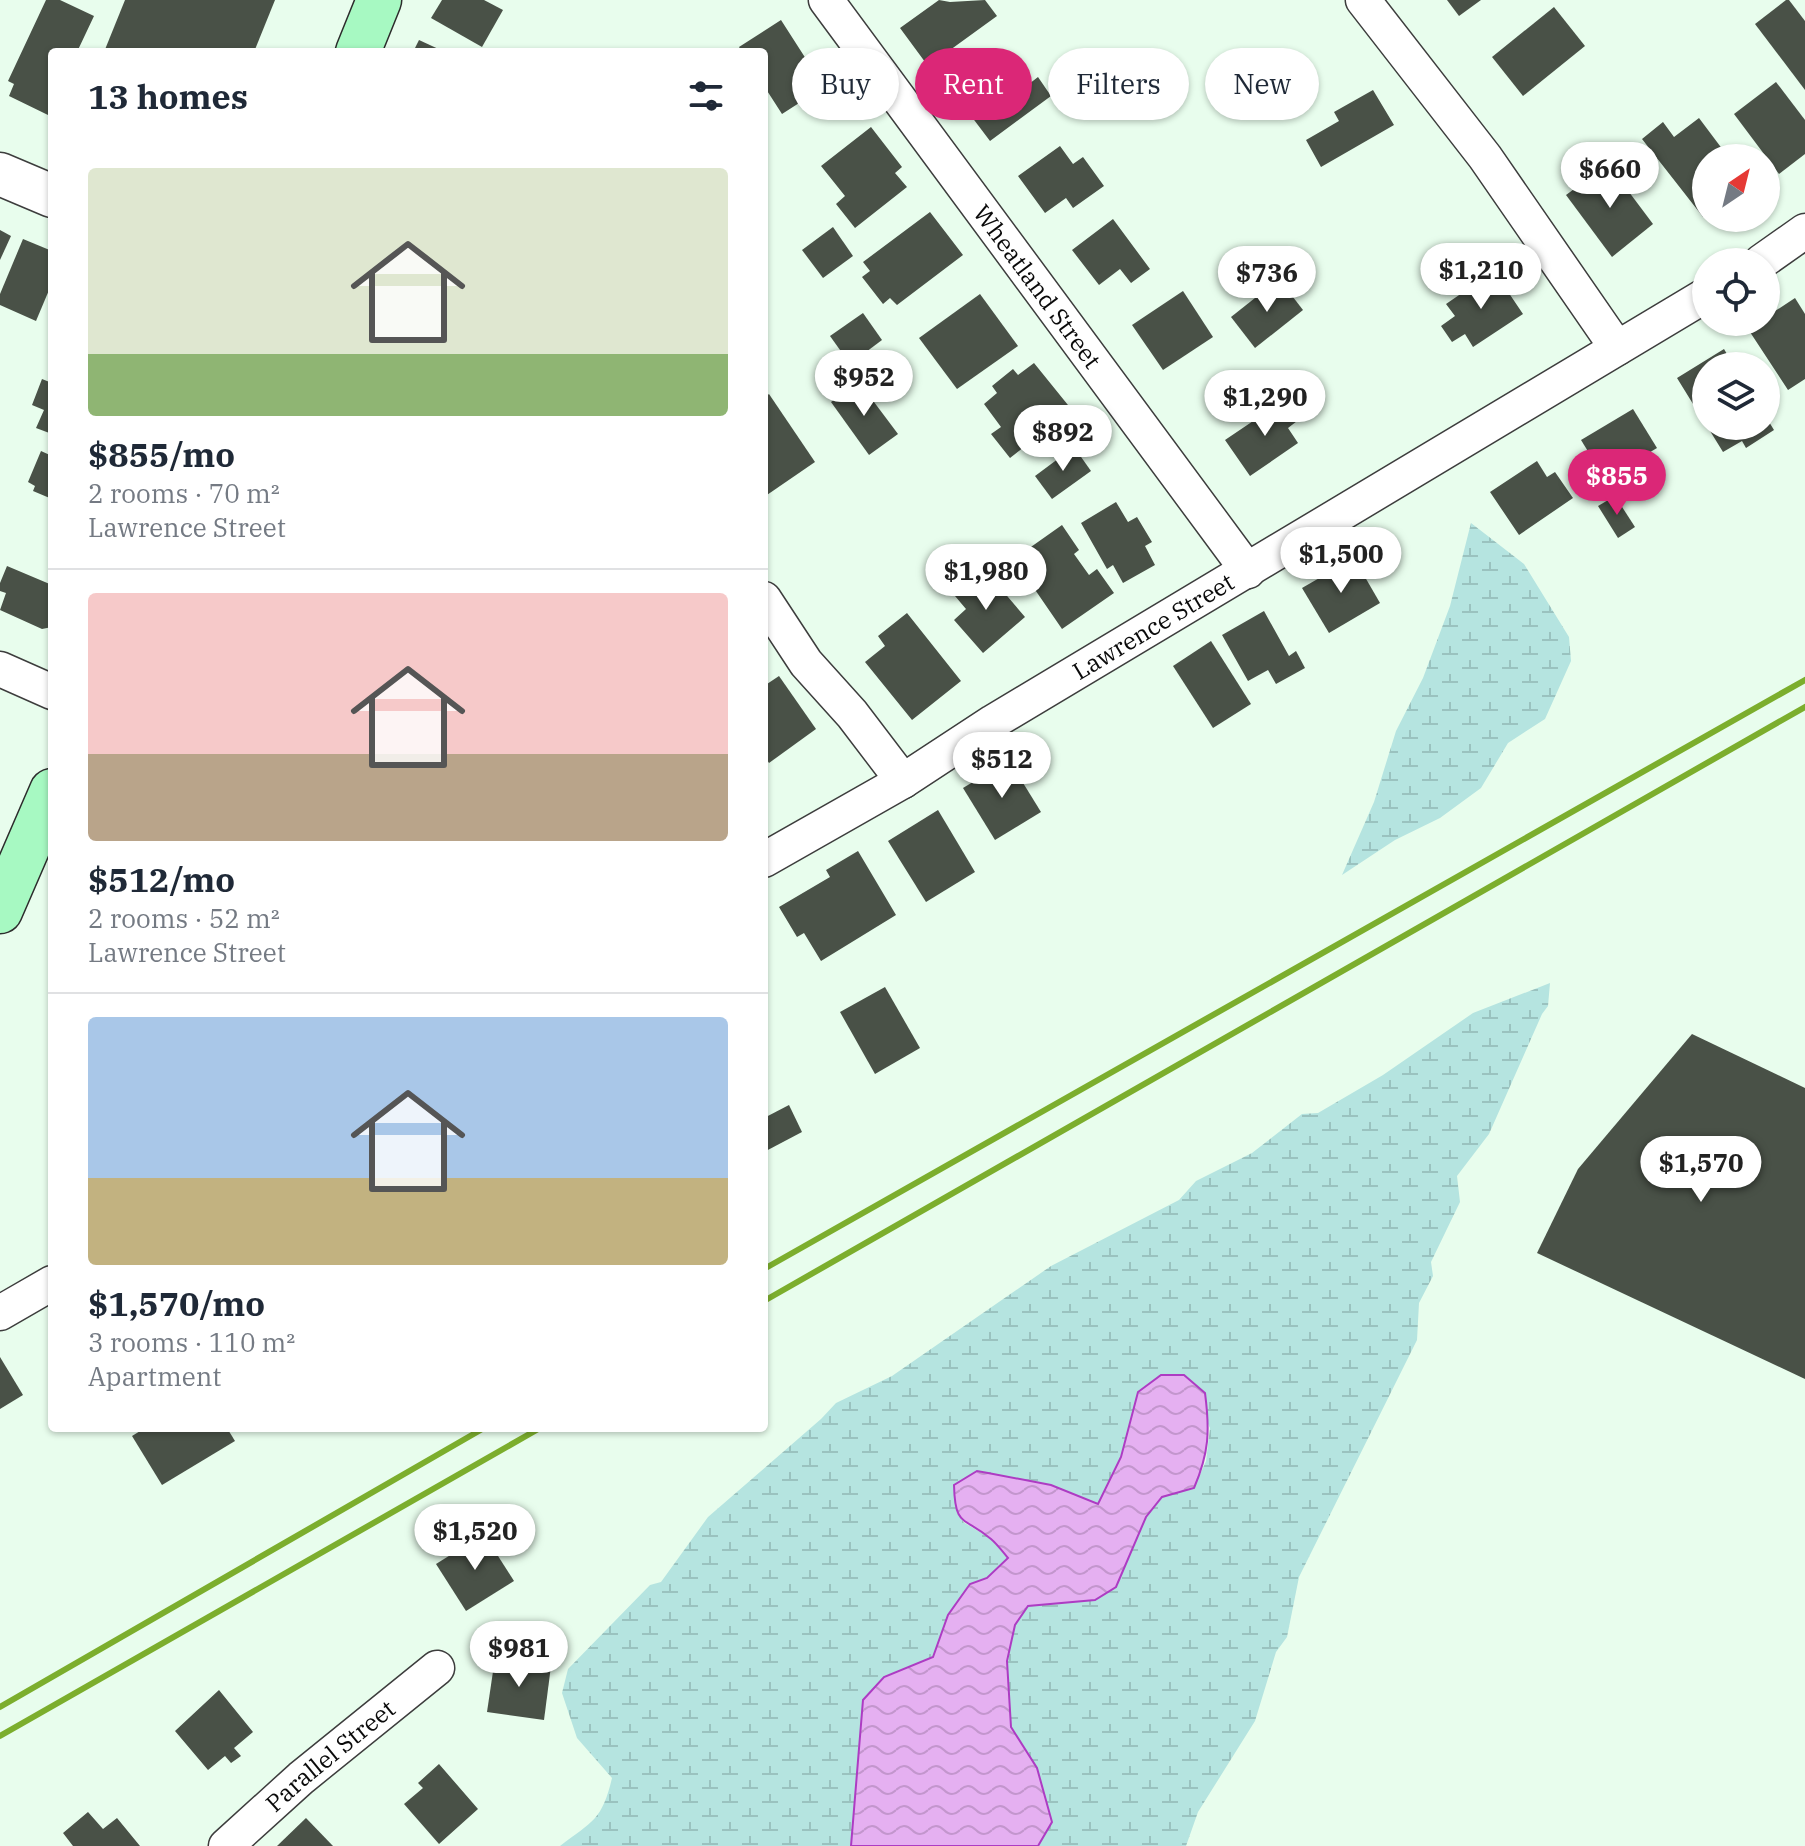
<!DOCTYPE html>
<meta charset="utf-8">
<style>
:root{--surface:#fff;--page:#f2f2f3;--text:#1f2937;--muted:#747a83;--line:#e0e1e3;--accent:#db2777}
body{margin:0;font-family:"IBM Plex Serif",serif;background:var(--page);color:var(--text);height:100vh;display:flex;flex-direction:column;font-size:30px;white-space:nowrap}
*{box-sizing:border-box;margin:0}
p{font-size:26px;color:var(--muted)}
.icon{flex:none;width:44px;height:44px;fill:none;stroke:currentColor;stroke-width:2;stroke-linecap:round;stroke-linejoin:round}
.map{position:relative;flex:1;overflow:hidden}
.details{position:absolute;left:48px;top:48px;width:720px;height:1384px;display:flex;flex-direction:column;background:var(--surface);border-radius:8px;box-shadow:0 2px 6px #0004}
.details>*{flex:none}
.top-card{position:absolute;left:792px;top:48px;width:760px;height:72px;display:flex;gap:16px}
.needle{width:52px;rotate:35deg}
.buttons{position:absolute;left:1692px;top:144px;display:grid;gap:16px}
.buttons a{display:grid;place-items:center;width:88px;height:88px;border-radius:50%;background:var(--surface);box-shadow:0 2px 6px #0004;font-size:40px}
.price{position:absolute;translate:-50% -68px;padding:0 18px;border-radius:28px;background:#fff;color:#222;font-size:26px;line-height:52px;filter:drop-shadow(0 2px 4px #0008)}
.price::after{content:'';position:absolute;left:50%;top:48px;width:24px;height:18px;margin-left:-12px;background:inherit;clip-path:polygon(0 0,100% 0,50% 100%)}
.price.selected{background:var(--accent);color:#fff}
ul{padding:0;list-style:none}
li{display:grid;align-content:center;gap:16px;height:424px;padding:0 40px}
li+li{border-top:2px solid var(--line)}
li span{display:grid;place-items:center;height:248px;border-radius:8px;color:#555}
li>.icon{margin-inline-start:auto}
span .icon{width:144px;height:144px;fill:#fffc;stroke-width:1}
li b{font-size:34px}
h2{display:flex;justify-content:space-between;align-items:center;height:96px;padding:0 40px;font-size:34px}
.chip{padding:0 28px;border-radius:36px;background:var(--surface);box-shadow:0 2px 6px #0004;font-size:28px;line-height:72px}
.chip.selected{background:var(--accent);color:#fff}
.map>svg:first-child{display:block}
</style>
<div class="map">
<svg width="1805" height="1846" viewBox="0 0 1805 1846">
<defs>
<pattern id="wetland-marsh" width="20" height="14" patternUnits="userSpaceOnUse" patternTransform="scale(2)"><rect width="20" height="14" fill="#b5e4e0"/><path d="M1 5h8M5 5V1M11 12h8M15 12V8" fill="none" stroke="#9ac2bf"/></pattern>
<pattern id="water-waves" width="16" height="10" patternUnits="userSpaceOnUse" patternTransform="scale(2)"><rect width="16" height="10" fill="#e5b0f1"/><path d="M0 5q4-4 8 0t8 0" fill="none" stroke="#c396cd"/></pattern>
</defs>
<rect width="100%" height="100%" fill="#e8fded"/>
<g fill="url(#wetland-marsh)">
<polygon points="1471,523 1524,564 1569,637 1571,661 1545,719 1508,743 1481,788 1440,818 1395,840 1342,875 1374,802 1396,731 1423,678 1450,606"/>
<path d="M1550 983 1548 1006 1542 1014 1489 1134 1457 1176 1460 1202 1431 1262 1433 1276 1419 1303 1417 1340 1299 1577 1287 1637 1276 1652 1255 1721 1198 1812 1186 1846H1038L1052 1822 1037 1768 1011 1727 1007 1661 1015 1625 1028 1606 1095 1600 1116 1587 1145 1518 1162 1497 1194 1488 1206 1461 1210 1428 1184 1375H1161L1138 1392 1121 1457 1098 1505 1051 1485 977 1472 963 1522 990 1538 1008 1558 987 1578 970 1584 948 1615 933 1657 884 1677 863 1700 851 1846H560C593 1821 602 1820 612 1778L577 1738 562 1693 568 1669 650 1585 661 1582 708 1517 821 1419 836 1403 892 1376 1051 1266 1179 1200 1196 1181 1252 1153 1302 1114 1318 1113 1383 1075 1473 1013Z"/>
</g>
<path fill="url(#water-waves)" stroke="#ad3cc3" stroke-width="2" d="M1161 1375H1184L1205 1393C1210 1431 1209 1453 1194 1488L1162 1497 1146 1517 1116 1587 1095 1600 1028 1606 1015 1625 1007 1661 1011 1727 1037 1768 1052 1822 1038 1846H851L863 1700 884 1677 933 1657 948 1615 970 1584 987 1578 1008 1558C1003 1552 997 1544 991 1539 964 1516 955 1528 954 1485L977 1471 988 1473 1051 1485 1098 1504 1121 1457 1138 1392Z"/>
<g fill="#495147">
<polygon points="46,0 60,0 94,16 77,52 52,52 52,106 48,115 9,96 14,84 8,81"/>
<polygon points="125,0 275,0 254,52 104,52"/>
<polygon points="442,0 484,0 503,10 482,47 431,18"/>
<polygon points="939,0 950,2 985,0 997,16 928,66 900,28"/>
<polygon points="1447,0 1481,0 1459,16"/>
<polygon points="1786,0 1789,0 1805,21 1805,90 1755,24"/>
<polygon points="1554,7 1585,46 1523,96 1492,57"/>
<polygon points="781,20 824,87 782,114 764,86 764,52 742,52 739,47"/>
<polygon points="419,40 445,52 413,52"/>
<polygon points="1097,52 1121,80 1099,98 1075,70"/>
<polygon points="1002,68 1020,91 1038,77 1051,96 990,141 959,100"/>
<polygon points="1776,82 1805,120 1805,154 1779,174 1734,114"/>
<polygon points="1373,90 1394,125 1321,167 1306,140 1339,121 1334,112"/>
<polygon points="1699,118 1729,158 1706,158 1706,215 1703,217 1642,139 1663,122 1674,137"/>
<polygon points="871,127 902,167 895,173 907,187 855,228 836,204 845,196 821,166"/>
<polygon points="1060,146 1073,164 1083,157 1104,186 1073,208 1066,198 1045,213 1018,176"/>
<polygon points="1608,164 1653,224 1612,257 1566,195"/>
<polygon points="930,212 963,255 897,305 890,298 883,304 862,277 870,271 863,262"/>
<polygon points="1113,219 1150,269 1131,283 1120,269 1099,285 1072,250"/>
<polygon points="833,227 853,256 823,278 802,250"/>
<polygon points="0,230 11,236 0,260"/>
<polygon points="23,239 52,251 52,283 36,321 0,305 0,294"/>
<polygon points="1494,271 1523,314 1473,347 1465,334 1452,342 1441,326 1455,316 1446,304"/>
<polygon points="1279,279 1303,310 1255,348 1231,317"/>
<polygon points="1183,291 1213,337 1163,370 1132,325"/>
<polygon points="980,294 1018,346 957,389 919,338"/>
<polygon points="1795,298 1805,314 1805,379 1788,390 1748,329 1758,322 1766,322 1766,317"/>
<polygon points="863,313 882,340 850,364 830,336"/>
<polygon points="1724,349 1734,366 1706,366 1706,425 1677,378"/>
<polygon points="1034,363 1072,410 1010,458 991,434 1001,427 984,404 997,393 992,386 1013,369 1018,375"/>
<polygon points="42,379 52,383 52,434 36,428 44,410 32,405"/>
<polygon points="859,382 898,434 869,455 831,402"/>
<polygon points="769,394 815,462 764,497 764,398"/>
<polygon points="1287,398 1301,418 1288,428 1298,443 1250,476 1225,440"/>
<polygon points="1633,409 1657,448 1605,479 1581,440"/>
<polygon points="1766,417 1774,430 1746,448 1742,441 1723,452 1707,426 1766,426"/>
<polygon points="1074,447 1091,471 1052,499 1035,476"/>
<polygon points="41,451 52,456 52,499 33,491 35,486 28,482"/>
<polygon points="1537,461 1547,477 1555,472 1573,498 1519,535 1490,492"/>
<polygon points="1615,496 1635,527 1618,538 1598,506"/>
<polygon points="1116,502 1128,522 1137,517 1152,542 1145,546 1155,565 1123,583 1113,565 1107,569 1081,523"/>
<polygon points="1062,525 1079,550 1074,554 1089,575 1097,569 1114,593 1062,629 1014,559"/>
<polygon points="1354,558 1380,603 1329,633 1302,588"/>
<polygon points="7,566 52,585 52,627 42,629 0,610 6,593 0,591 0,583"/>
<polygon points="985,570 1025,617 983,653 954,620 966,609 955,596"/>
<polygon points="1264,611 1289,656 1296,651 1305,668 1276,684 1268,670 1248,681 1222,635"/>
<polygon points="907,613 961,681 912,720 865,662 885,646 878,636"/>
<polygon points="1211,641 1251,704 1213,728 1173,666"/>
<polygon points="779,676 816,729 769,763 764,756 764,686"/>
<polygon points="1009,760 1041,812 995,840 963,788"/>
<polygon points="938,810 975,872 926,902 888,841"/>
<polygon points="858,851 896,915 821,961 804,933 797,937 779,907 830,877 826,870"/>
<polygon points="885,987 920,1048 875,1074 840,1012"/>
<polygon points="1692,1034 1805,1088 1805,1379 1537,1253 1578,1169"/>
<polygon points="789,1105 802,1132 764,1152 764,1118"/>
<polygon points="0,1357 23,1395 0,1409"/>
<polygon points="145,1428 227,1428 235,1441 162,1485 132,1436"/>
<polygon points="484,1534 514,1581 466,1611 436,1564"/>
<polygon points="495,1658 551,1666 544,1720 487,1712"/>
<polygon points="219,1690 253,1732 234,1748 241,1756 231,1763 225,1756 208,1770 175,1731"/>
<polygon points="439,1764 478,1809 439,1844 404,1804 423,1788 418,1783"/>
<polygon points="88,1812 103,1829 117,1818 140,1846 73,1846 63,1833"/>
<polygon points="306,1818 333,1846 277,1846"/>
</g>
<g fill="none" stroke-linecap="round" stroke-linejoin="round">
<g stroke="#3d3d3d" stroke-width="37">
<g id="minor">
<path id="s1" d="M826 0 1248 571"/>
<polyline points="1363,0 1485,157 1617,348"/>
<polyline points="1761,262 1805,231"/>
<polyline points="764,599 806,663 852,714 903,781"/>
<polyline points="0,669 52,692"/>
<path id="s2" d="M764 860 903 781 993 722 1706 295"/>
<polyline points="0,1313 52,1283"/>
<path id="s3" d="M226 1846 301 1778 437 1668"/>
</g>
</g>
<g stroke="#3d3d3d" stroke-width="45">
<polyline id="tertiary" points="0,174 52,196"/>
</g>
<g stroke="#2c2c2c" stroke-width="47">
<g id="secondary">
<polyline points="358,52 379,0"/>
<polyline points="0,911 52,791"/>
</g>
</g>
<use href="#minor" stroke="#fff" stroke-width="34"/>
<use href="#tertiary" stroke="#fff" stroke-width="42"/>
<use href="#secondary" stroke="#a7f9c2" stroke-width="44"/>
<g stroke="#7cae2d" stroke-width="6">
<polyline points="764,1269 1805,680"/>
<polyline points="764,1301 1805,707"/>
<polyline points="0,1707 484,1428"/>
<polyline points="0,1736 540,1428"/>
</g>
</g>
<g text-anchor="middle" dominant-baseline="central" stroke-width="8" stroke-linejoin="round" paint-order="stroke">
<g font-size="24" fill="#0a0a0a" stroke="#fff">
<text stroke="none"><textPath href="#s1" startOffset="356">Wheatland Street</textPath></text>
<text stroke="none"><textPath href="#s2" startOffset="454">Lawrence Street</textPath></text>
<text stroke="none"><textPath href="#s3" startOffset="138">Parallel Street</textPath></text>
</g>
</g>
</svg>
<div class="buttons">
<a><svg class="needle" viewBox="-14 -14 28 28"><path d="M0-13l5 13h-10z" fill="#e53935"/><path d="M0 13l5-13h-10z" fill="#747a83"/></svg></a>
<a><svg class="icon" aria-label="locate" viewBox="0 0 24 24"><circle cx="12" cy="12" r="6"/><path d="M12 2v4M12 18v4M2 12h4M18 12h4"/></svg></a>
<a><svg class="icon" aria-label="layers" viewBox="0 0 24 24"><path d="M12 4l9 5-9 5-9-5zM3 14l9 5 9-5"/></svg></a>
</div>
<b class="price" style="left:1610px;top:210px">$660</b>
<b class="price" style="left:1481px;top:311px">$1,210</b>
<b class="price" style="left:1267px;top:314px">$736</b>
<b class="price" style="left:864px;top:418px">$952</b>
<b class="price" style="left:1265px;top:438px">$1,290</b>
<b class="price" style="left:1063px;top:473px">$892</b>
<b class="price selected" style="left:1617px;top:517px">$855</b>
<b class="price" style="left:1341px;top:595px">$1,500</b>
<b class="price" style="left:986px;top:612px">$1,980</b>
<b class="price" style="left:1002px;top:800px">$512</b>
<b class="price" style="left:1701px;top:1204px">$1,570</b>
<b class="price" style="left:475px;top:1572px">$1,520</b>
<b class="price" style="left:519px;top:1689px">$981</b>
<div class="top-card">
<a class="chip">Buy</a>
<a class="chip selected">Rent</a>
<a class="chip">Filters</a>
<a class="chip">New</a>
</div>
<section class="details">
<h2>13 homes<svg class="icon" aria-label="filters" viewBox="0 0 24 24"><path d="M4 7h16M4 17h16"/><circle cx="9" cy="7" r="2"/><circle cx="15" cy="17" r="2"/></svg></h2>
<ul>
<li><span style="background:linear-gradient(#dfe7d0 75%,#8fb573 0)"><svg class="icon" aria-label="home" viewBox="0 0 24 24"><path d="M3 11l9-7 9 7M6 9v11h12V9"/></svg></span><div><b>$855/mo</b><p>2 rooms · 70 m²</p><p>Lawrence Street</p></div></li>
<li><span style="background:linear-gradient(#f6c9c9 65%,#b9a48a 0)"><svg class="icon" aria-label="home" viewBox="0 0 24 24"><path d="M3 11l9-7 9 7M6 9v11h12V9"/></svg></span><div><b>$512/mo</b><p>2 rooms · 52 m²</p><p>Lawrence Street</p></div></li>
<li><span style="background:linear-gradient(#a9c7e8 65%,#c2b280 0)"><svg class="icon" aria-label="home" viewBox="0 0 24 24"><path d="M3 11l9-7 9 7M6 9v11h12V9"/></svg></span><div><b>$1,570/mo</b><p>3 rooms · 110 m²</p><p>Apartment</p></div></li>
</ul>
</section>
</div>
